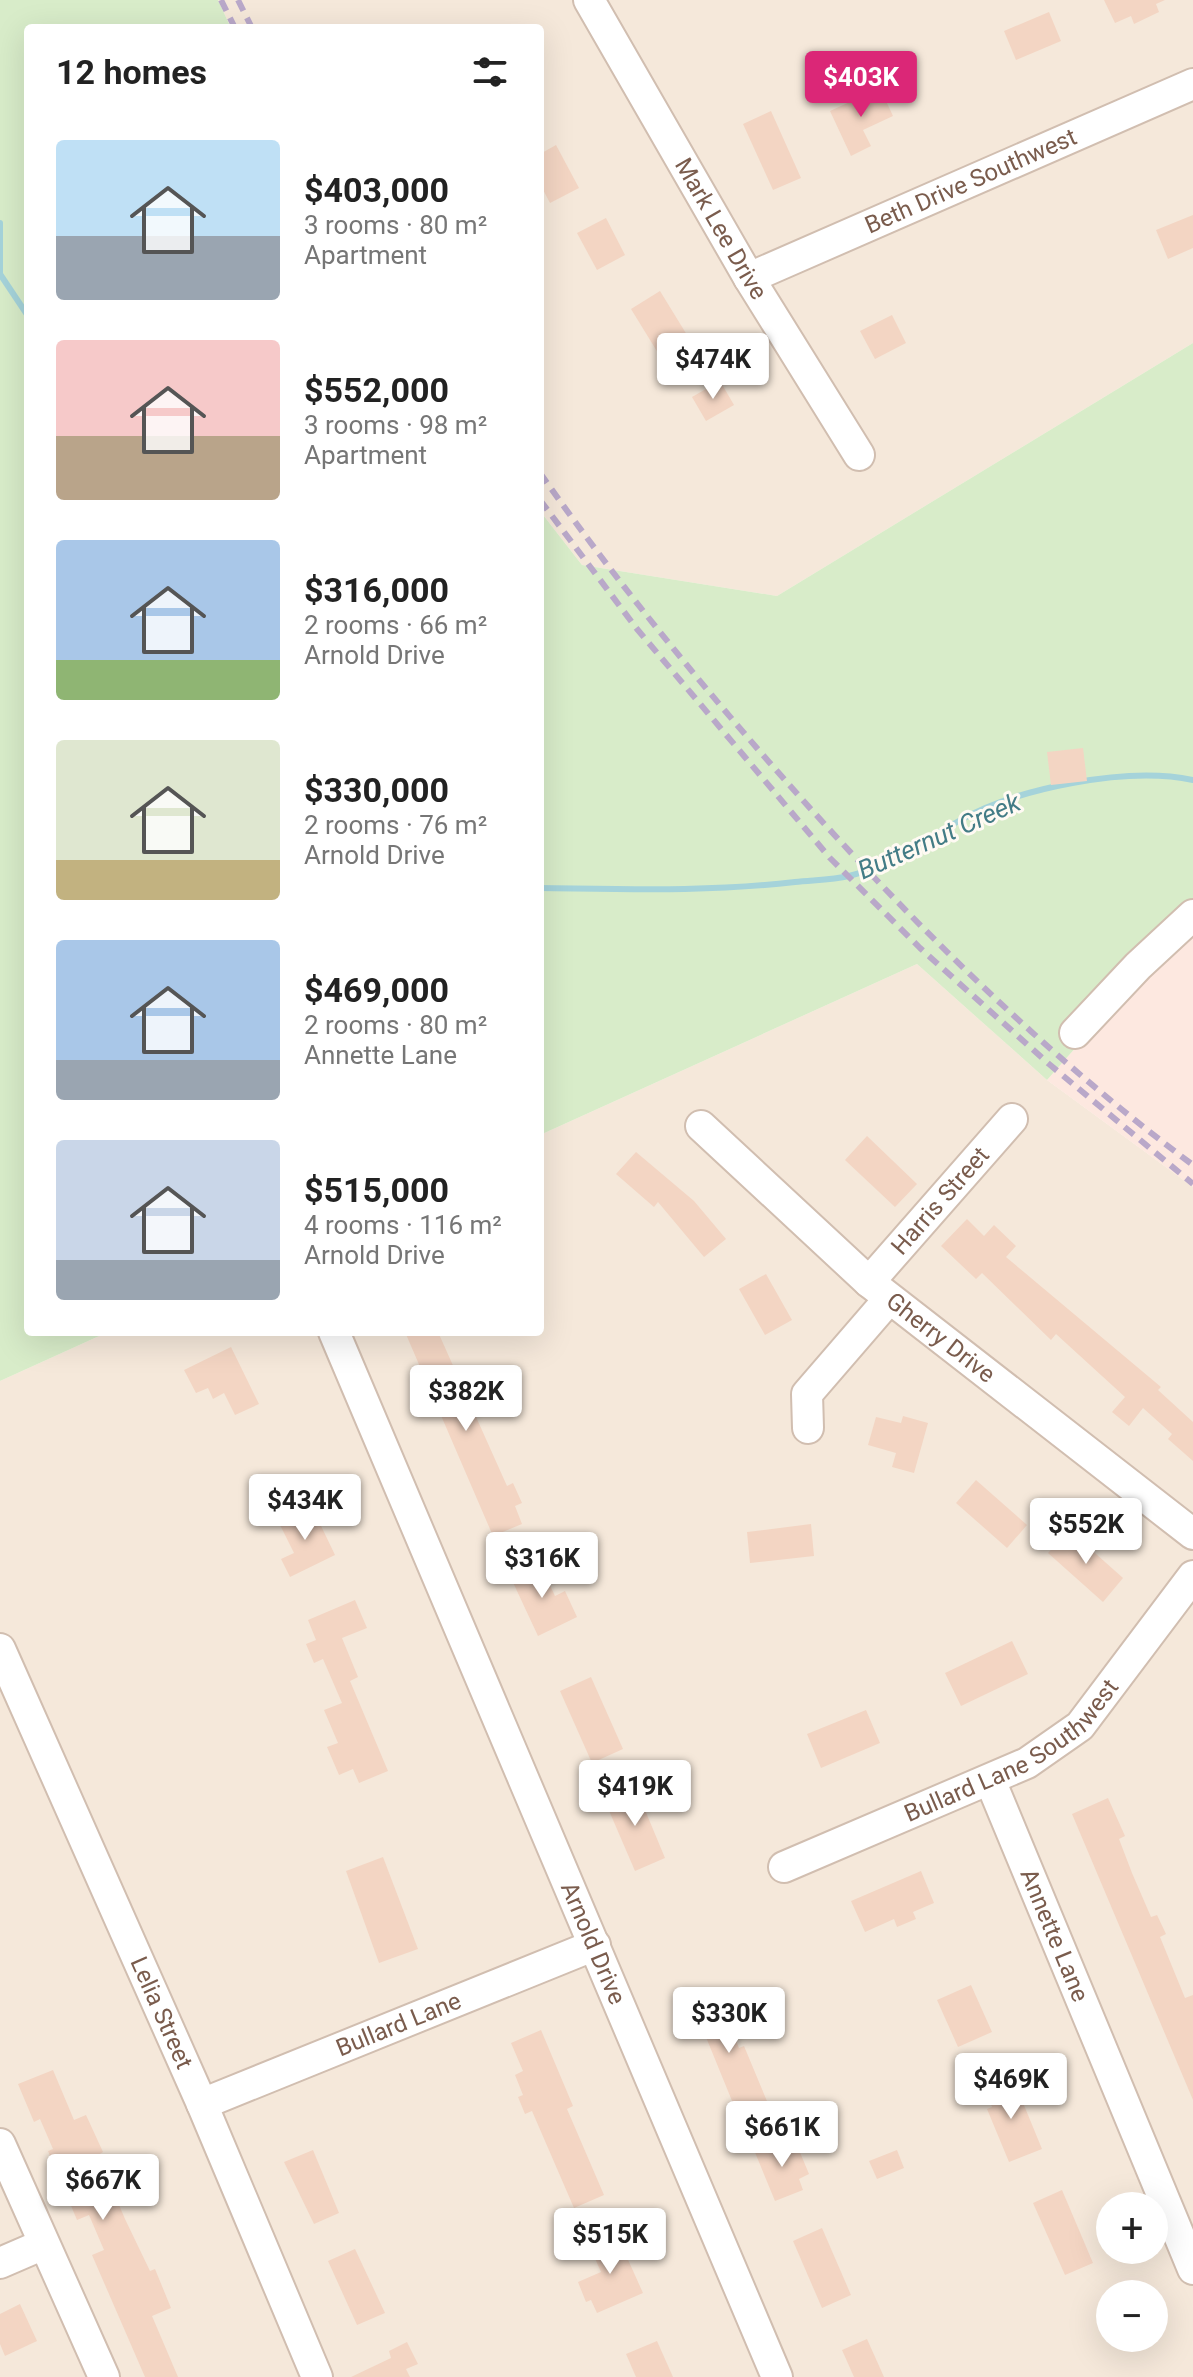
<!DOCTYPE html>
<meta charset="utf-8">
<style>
:root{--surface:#fff;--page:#f2f2f2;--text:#222;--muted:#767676;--accent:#db2777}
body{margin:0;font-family:Roboto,sans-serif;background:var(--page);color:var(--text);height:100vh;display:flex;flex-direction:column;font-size:30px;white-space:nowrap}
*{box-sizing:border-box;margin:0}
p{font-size:26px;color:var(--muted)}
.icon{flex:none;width:44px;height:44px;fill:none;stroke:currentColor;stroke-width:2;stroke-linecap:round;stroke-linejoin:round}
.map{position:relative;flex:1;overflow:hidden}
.drawer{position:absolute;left:24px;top:24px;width:520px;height:1312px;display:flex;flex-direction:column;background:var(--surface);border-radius:8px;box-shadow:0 8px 32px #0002}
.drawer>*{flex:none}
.fabs{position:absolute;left:1096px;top:2192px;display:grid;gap:16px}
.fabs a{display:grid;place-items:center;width:72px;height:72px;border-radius:50%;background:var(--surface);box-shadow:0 8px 32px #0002;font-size:40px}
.price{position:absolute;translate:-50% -68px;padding:0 18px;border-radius:8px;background:#fff;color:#222;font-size:26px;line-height:52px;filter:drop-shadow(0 2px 4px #0008)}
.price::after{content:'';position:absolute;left:50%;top:48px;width:24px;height:18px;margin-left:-12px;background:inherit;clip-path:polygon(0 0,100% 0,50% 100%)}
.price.current{background:var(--accent);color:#fff}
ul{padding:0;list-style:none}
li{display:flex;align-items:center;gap:24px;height:200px;padding:0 32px}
li span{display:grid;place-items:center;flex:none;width:224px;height:160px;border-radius:8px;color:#555}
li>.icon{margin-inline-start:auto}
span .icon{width:96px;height:96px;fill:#fffc;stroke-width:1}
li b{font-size:34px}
h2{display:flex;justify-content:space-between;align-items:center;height:96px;padding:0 32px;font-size:34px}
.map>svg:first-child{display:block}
</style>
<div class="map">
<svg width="1193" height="2377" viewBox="0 0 1193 2377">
<rect width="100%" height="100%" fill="#fdf6ec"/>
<g fill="#f5e8da" fill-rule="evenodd">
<polygon points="218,0 1193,0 1193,343 777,596 582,565 540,511 540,28 231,28"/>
<path d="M917 964 1047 1080 1193 1187V2377H0V1381L108 1332H540V1135ZM1110 2206H1154V2250H1110ZM1110 2294H1154V2338H1110Z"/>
</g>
<polygon fill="#fde8e0" points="1193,924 1193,1187 1047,1080 1170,941"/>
<g fill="#d8ecc9">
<polygon points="0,0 218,0 231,28 28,28 28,1332 108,1332 0,1381"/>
<polygon points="1193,343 1193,924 1170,941 1047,1080 917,964 540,1135 540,511 582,565 777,596"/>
</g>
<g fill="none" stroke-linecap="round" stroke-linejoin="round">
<g stroke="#a5d3da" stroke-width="6">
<polyline points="0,223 0,274 28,316"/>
<path d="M540 888C625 889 710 892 795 882 813 880 832 880 849 876 891 866 921 842 957 822 1016 788 1127 766 1193 780"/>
</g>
</g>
<g fill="#f3d5c3">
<polygon points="1104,0 1165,0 1156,4 1159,12 1134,24 1131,16 1115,23"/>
<polygon points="1049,12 1061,41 1016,60 1004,31"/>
<polygon points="880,88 893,116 863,130 871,146 851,156 830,111"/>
<polygon points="771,111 801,178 773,190 743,124"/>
<polygon points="556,145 579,188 550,203 540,184 540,154"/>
<polygon points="1193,215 1193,248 1168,259 1156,230"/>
<polygon points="606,218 625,255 597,270 577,233"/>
<polygon points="660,291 695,348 666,366 631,309"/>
<polygon points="892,315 906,343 875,359 860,331"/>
<polygon points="720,381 734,405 706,421 692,397"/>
<polygon points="1083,748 1087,781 1051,785 1047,752"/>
<polygon points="867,1136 917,1184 895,1207 845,1160"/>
<polygon points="636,1152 694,1201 726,1239 704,1257 658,1202 654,1207 616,1174"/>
<polygon points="967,1219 984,1236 994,1225 1016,1246 1006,1257 1161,1387 1158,1390 1193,1422 1193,1461 1168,1439 1172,1434 1143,1408 1129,1426 1112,1412 1125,1397 1056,1334 1051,1340 982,1273 976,1279 941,1246"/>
<polygon points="766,1274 792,1320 765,1335 739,1289"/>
<polygon points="405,1332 438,1332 507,1486 513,1483 522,1503 515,1506 522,1524 493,1536"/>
<polygon points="231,1347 259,1404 235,1415 224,1393 213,1399 208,1388 196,1393 184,1370"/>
<polygon points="903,1416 928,1423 914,1473 892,1467 896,1453 868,1445 876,1417 901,1423"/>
<polygon points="976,1480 1027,1525 1007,1548 956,1503"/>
<polygon points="312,1507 335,1555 290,1577 281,1559 294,1553 279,1523"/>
<polygon points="811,1524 814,1556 750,1563 747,1532"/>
<polygon points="1069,1530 1123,1578 1103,1602 1048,1553"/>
<polygon points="539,1562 555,1596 565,1591 577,1617 538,1636 510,1576"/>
<polygon points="355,1600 367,1628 342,1638 358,1677 350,1681 388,1771 359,1783 353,1769 339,1775 327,1747 338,1743 324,1710 342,1703 323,1659 314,1663 306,1644 316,1640 308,1620"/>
<polygon points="1012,1641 1028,1674 961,1706 945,1673"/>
<polygon points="591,1677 623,1749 592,1763 560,1691"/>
<polygon points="866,1710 880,1743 821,1768 807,1734"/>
<polygon points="635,1786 665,1858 635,1871 604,1799"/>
<polygon points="1108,1798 1125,1836 1119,1839 1132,1873 1151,1917 1157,1915 1166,1934 1160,1937 1185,1998 1193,1995 1193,2100 1072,1814"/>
<polygon points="383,1857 418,1949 379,1963 346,1871"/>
<polygon points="921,1871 934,1903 913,1912 916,1919 897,1927 894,1919 865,1932 851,1901"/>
<polygon points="971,1985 992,2032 958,2047 937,2000"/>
<polygon points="716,1988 739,2048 744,2046 769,2106 739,2118 690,1998"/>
<polygon points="541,2030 573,2106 567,2109 604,2195 574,2208 532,2111 525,2114 518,2097 523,2095 515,2075 523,2071 511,2043"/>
<polygon points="53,2070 74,2120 86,2115 103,2152 98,2155 125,2219 150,2271 155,2269 171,2308 152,2316 178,2377 145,2377 92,2255 104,2250 89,2215 77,2220 48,2151 53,2149 40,2119 34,2122 18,2084"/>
<polygon points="1005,2076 1013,2095 1019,2093 1042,2149 1009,2162 987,2109 992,2107 983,2085"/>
<polygon points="782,2138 788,2154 799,2150 809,2174 799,2179 803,2190 775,2201 754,2150"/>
<polygon points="313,2150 339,2213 314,2224 284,2162"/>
<polygon points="897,2150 904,2168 877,2179 869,2161"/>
<polygon points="1062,2190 1093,2263 1065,2275 1033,2203"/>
<polygon points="822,2228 851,2295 822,2308 793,2241"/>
<polygon points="616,2233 643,2293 597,2313 591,2300 586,2302 578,2282 601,2272 589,2245"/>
<polygon points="355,2249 385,2313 357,2325 328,2261"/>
<polygon points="20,2304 37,2341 5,2356 0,2344 0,2314"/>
<polygon points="867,2339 884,2377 854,2377 842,2350"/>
<polygon points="657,2341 673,2377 636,2377 626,2354"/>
<polygon points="407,2342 418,2364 406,2369 410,2377 351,2377 391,2358 389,2351"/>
</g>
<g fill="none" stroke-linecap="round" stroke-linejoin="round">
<g stroke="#d1beb0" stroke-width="34">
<g id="minor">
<path id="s1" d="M589 0 749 278 859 455"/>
<path id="s2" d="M749 278 1193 84"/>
<polyline points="1075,1033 1138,966 1193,915"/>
<path id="s3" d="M701 1126 869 1282 1193 1534"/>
<path id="s4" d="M869 1282 1012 1119"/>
<path id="s5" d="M334 1332 777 2377"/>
<polyline points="808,1428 807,1394 889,1299"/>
<path id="s6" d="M0 1649 202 2104 317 2377"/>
<path id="s7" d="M990 1780 1193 2269"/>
<path id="s8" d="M784 1867 1027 1763 1080 1726 1193 1576"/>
<path id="s9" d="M202 2104 595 1945"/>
<polyline points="0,2144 104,2377"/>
<polyline points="0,2263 44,2244"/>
</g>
</g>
<use href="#minor" stroke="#fff" stroke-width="30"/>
<g stroke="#b9a8c9" stroke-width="6" stroke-dasharray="12 8" stroke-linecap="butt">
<polyline points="221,0 235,28"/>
<polyline points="238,0 252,28"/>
<path d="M540 473C611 574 688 669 769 762 898 909 1036 1048 1193 1165"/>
<polyline points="540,500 637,629 830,858 920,948 1049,1064 1193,1184"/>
</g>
</g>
<g text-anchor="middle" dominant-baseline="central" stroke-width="6" stroke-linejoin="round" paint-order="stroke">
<g font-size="24" fill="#7a5c4d" stroke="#fffaf3">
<text stroke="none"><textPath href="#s2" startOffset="242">Beth Drive Southwest</textPath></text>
<text stroke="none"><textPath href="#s1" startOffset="264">Mark Lee Drive</textPath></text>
<text stroke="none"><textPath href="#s4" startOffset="108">Harris Street</textPath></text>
<text stroke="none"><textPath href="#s3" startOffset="320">Gherry Drive</textPath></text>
<text stroke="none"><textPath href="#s8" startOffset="258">Bullard Lane Southwest</textPath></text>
<text stroke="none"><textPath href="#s7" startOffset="168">Annette Lane</textPath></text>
<text stroke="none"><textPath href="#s5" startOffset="664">Arnold Drive</textPath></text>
<text stroke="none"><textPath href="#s6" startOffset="398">Lelia Street</textPath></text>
<text stroke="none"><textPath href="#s9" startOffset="212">Bullard Lane</textPath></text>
</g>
<g font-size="26" font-style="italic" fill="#437c86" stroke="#fffaf3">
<text transform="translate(939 836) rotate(-24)">Butternut Creek</text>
</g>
</g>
</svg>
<div class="fabs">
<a>+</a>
<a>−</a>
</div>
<b class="price current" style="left:861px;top:119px">$403K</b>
<b class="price" style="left:713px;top:401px">$474K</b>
<b class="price" style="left:466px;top:1433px">$382K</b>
<b class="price" style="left:305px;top:1542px">$434K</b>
<b class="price" style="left:1086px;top:1566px">$552K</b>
<b class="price" style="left:542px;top:1600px">$316K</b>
<b class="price" style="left:635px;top:1828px">$419K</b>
<b class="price" style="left:729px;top:2055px">$330K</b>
<b class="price" style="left:1011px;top:2121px">$469K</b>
<b class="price" style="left:782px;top:2169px">$661K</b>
<b class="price" style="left:103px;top:2222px">$667K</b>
<b class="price" style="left:610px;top:2276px">$515K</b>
<section class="drawer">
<h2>12 homes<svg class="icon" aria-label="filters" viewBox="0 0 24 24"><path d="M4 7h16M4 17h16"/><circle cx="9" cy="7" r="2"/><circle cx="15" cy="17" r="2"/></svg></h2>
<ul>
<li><span style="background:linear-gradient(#bfe0f5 60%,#9aa5b1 0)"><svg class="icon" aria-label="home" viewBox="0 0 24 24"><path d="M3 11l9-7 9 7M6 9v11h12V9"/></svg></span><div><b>$403,000</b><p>3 rooms · 80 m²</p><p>Apartment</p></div></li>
<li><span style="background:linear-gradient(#f6c9c9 60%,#b9a48a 0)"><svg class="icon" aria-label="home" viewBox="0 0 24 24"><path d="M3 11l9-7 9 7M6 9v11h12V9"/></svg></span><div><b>$552,000</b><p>3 rooms · 98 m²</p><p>Apartment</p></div></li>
<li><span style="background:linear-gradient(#a9c7e8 75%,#8fb573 0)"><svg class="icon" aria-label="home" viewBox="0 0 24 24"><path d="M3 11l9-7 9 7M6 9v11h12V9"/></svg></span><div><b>$316,000</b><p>2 rooms · 66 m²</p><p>Arnold Drive</p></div></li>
<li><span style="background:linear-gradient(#dfe7d0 75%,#c2b280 0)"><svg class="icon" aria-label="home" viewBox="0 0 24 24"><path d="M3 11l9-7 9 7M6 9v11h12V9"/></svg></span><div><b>$330,000</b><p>2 rooms · 76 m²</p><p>Arnold Drive</p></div></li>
<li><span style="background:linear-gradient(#a9c7e8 75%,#9aa5b1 0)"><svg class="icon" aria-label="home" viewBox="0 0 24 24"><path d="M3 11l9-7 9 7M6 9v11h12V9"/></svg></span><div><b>$469,000</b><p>2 rooms · 80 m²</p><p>Annette Lane</p></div></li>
<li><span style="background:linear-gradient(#c9d6e8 75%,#9aa5b1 0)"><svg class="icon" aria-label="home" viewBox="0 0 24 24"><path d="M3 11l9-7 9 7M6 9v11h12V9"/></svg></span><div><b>$515,000</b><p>4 rooms · 116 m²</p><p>Arnold Drive</p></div></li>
</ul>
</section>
</div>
